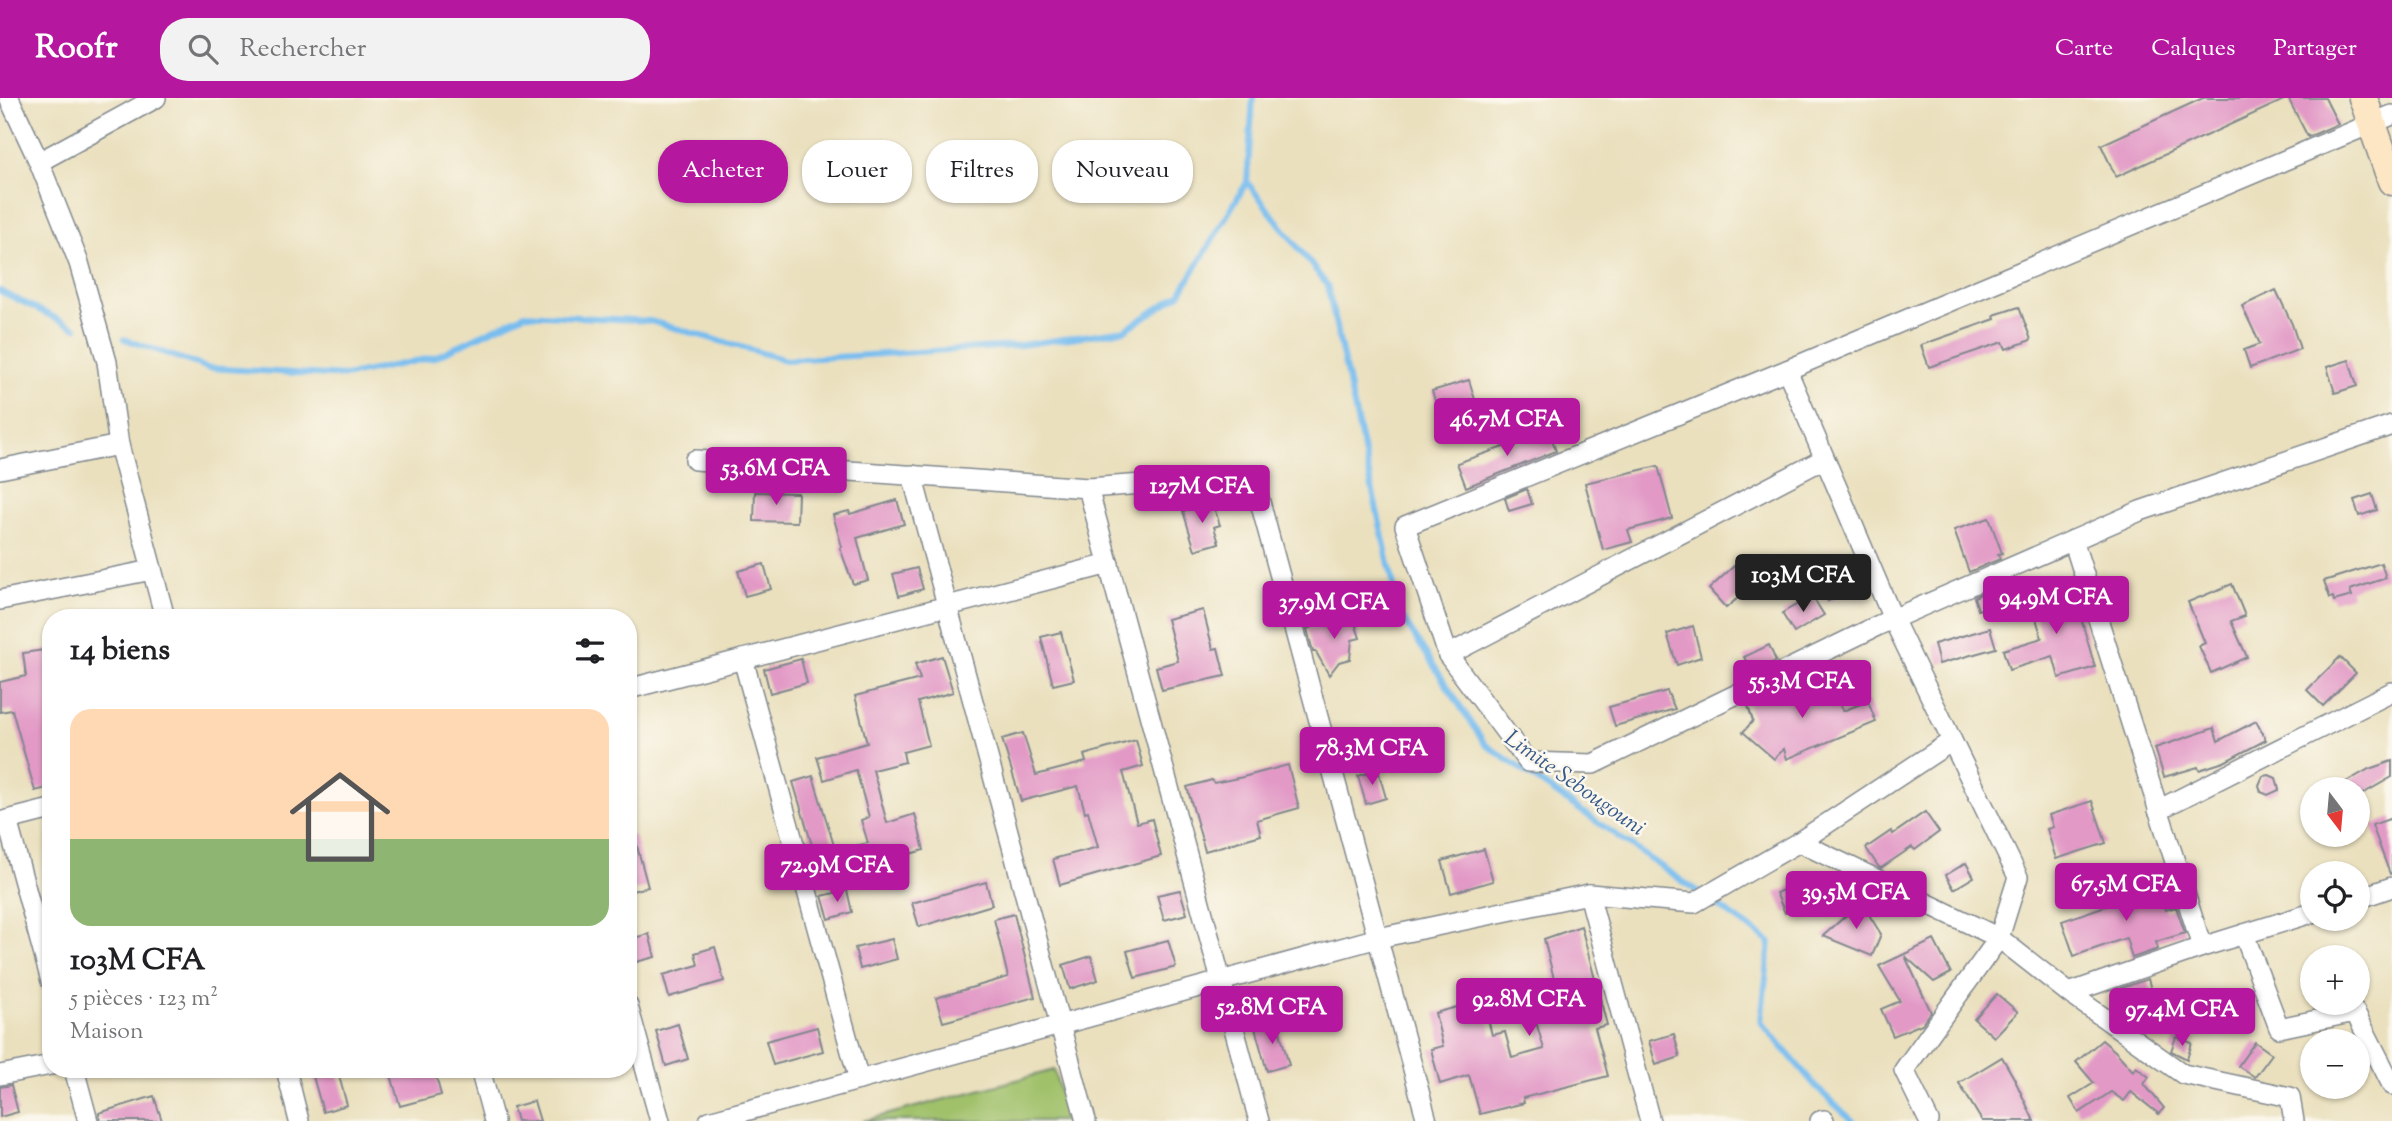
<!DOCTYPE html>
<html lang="fr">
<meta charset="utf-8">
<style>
:root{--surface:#fff;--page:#f2f2f2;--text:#202124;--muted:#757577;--line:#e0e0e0;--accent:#b5179e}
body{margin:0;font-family:"Sorts Mill Goudy",serif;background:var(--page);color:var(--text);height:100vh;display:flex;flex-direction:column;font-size:26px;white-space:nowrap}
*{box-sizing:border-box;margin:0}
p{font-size:23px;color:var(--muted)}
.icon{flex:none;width:38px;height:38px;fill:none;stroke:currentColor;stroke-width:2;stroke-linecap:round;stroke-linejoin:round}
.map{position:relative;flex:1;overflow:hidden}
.panel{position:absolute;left:42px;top:511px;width:595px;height:469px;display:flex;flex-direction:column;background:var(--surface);border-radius:28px;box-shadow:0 2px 5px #0004}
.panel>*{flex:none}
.hud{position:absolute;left:658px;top:42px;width:665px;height:63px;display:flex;gap:14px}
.needle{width:46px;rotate:164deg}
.controls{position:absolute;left:2300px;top:679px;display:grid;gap:14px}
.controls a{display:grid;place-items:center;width:70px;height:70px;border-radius:50%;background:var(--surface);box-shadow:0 2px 5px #0004;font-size:35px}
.price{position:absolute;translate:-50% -60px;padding:0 16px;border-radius:7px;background:var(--accent);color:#fff;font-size:23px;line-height:46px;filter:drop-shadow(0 2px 4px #0008)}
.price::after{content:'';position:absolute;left:50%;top:42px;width:21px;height:16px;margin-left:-10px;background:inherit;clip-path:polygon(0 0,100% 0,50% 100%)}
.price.active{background:#222;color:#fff}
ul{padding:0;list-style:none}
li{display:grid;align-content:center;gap:14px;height:371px;padding:0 28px}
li+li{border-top:2px solid var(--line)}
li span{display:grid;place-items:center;height:217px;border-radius:21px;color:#555}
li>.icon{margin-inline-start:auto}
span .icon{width:126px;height:126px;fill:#fffc;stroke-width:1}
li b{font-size:30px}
h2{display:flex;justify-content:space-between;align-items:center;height:84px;padding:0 28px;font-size:30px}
.pill{padding:0 24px;border-radius:28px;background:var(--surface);box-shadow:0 2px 5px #0004;font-size:24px;line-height:63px}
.pill.active{background:var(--accent);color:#fff}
header{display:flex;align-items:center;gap:42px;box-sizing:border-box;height:98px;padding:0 35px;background:var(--accent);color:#fff}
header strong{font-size:33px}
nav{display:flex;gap:38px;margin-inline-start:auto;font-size:24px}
.search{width:490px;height:63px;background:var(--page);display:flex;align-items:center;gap:18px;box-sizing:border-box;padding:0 24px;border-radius:28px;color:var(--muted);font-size:26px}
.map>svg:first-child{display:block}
</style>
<header>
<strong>Roofr</strong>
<div class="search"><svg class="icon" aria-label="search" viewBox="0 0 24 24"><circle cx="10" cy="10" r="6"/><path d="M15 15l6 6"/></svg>Rechercher</div>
<nav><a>Carte</a><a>Calques</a><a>Partager</a></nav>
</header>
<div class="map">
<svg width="2392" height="1023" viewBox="0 0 2392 1023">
<rect width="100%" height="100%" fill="#fbf7ec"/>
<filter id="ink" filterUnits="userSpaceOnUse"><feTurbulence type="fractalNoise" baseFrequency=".0143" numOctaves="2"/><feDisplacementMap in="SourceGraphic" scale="14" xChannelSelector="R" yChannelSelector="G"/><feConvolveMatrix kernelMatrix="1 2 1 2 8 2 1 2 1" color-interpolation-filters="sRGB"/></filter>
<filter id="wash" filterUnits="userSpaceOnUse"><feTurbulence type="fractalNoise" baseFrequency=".00686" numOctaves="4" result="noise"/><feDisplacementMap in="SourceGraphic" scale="28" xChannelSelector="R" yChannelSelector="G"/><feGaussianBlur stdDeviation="1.57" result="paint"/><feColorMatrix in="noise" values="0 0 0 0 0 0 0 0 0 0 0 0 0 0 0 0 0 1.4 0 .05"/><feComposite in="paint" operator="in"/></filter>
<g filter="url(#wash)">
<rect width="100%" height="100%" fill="#eae0be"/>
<polygon fill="#a0c16b" stroke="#5e7864" stroke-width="2" points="1054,972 1068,1023 863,1023"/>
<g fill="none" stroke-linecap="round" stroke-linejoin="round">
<g stroke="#78bdef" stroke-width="6">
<polyline points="1253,0 1247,84 1327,187 1400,516 1485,646 1770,844 1761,924 1819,992 1853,1023"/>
<polyline points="0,193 76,230"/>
<polyline points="124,241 208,270 345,278 435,259 525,216 650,223 786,262 1014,248 1125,232 1180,196 1247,84"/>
</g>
</g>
<g id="blocks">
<g fill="#e299c6">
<polygon points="2203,0 2325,0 2338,26 2308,39 2288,0 2116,79 2101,47"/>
<polygon points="2276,192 2292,226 2300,251 2250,270 2244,252 2260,246 2242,208"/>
<polygon points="2019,209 2031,242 2006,251 2003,244 1929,269 1921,247 1995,221 1994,217"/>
<polygon points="2349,262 2357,288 2335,295 2327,269"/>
<polygon points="1469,282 1476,305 1439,316 1432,293"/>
<polygon points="1548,330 1556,353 1466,389 1457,365 1527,341 1526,338"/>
<polygon points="1658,368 1672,420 1628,432 1632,444 1603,452 1585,385"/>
<polygon points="1527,391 1532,406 1509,413 1505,400"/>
<polygon points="755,394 798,395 797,424 754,423"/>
<polygon points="2372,396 2377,412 2359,418 2354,402"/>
<polygon points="897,402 904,426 857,440 868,482 853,486 840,450 842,449 833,417 849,413 850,416"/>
<polygon points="1212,404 1220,427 1214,429 1219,445 1195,452 1183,413"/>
<polygon points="1989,420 2002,455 1998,456 2000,461 1969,474 1954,432"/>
<polygon points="2381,465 2386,480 2350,492 2352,498 2334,503 2333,499 2330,500 2324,483"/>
<polygon points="764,466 771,491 745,498 738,473"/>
<polygon points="1734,468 1752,488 1726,510 1709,491"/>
<polygon points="1840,468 1851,493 1828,503 1817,477"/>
<polygon points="917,470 923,491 899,498 893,476"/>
<polygon points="2007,484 2012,501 1978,512 1974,499"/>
<polygon points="2232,486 2245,518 2231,523 2247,559 2211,575 2199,548 2205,545 2188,504"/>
<polygon points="2072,489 2095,569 2059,580 2053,558 2009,572 2003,552 2042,540 2030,501"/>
<polygon points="1812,498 1824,517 1794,535 1782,515"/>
<polygon points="1203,512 1213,551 1218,550 1225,578 1162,592 1156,569 1178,563 1167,521"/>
<polygon points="1352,516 1360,540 1352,542 1350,561 1339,564 1329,577 1316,554 1313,554 1307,531"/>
<polygon points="1693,528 1701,559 1677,567 1667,536"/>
<polygon points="1990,530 1996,550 1939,566 1934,546"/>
<polygon points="1061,534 1074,582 1053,587 1041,539"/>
<polygon points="1769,547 1776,563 1752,575 1744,559"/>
<polygon points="51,551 51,689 35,693 12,612 0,614 0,584 26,578 23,555"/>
<polygon points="942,558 953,594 918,604 929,647 903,654 905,664 873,672 887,725 915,716 924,752 895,760 897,764 841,779 834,753 868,745 861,722 869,719 856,672 824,682 817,659 867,645 855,598 920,581 915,566"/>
<polygon points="2340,559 2356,575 2323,608 2307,592"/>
<polygon points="801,561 807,585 770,595 764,571"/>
<polygon points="1792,583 1799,603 1829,586 1843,613 1868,603 1876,624 1787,661 1784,651 1774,661 1743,634 1753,623 1747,605"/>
<polygon points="1667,593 1675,611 1615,628 1609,609"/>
<polygon points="2256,623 2266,642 2224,664 2199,672 2198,669 2164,679 2155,650 2214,630 2218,643"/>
<polygon points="1023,635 1036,677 1086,664 1084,657 1136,642 1143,668 1123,674 1137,725 1152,721 1161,758 1060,787 1053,761 1098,749 1088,713 1085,714 1078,688 1021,703 1002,641"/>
<polygon points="2392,663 2392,679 2357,699 2357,691 2334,691 2369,671"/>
<polygon points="1288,667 1299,710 1257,722 1261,737 1205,753 1187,689 1212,682 1214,685 1243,679"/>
<polygon points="1378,672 1386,700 1366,706 1358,678"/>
<polygon points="2269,677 2276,680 2279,692 2268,697 2261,694 2259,687 2263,678"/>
<polygon points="813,678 835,751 815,757 793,684"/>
<polygon points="2092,703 2106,745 2056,761 2047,731 2053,729 2049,717"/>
<polygon points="1925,714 1939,734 1915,752 1912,749 1881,770 1878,768 1866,750 1891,733 1893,736"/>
<polygon points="2392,720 2392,775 2390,776 2372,727"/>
<polygon points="634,737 648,789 628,794 628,738"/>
<polygon points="1484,751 1493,783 1451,795 1442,763"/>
<polygon points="1966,765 1974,779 1954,791 1946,777"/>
<polygon points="1810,780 1819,800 1785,815 1776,795"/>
<polygon points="2157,783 2166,812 2176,809 2185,835 2156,844 2158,851 2132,860 2126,840 2074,858 2062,823 2132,799 2129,791"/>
<polygon points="986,784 992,807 919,829 912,805"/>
<polygon points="847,792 852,814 829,821 822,798"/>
<polygon points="1180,792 1187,816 1164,822 1157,797"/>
<polygon points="1861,804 1881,836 1872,858 1823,838"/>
<polygon points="1014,816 1035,899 943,924 936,900 1008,879 994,821"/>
<polygon points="1581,828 1607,927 1595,930 1608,978 1523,1000 1524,1005 1480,1016 1469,977 1440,986 1431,951 1443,948 1435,915 1483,902 1492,937 1505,934 1512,960 1544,951 1536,924 1563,917 1544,841"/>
<polygon points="649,836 655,859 636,864 630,841"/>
<polygon points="892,841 897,861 860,871 855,850"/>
<polygon points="1168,842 1176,869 1135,880 1127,853"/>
<polygon points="1934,842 1951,875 1934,884 1905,858 1931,914 1922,926 1893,938 1881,911 1900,903 1879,868"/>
<polygon points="715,849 724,883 669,899 663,877 698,867 695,855"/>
<polygon points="1091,858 1098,882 1070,891 1063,867"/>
<polygon points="2148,881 2155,905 2118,915 2114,897 2117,896 2116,892"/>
<polygon points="1997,896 2018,914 1994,939 1974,921"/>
<polygon points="1277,923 1289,967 1267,973 1255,930"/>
<polygon points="678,926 688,961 666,968 656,933"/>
<polygon points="817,929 823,953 773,967 766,943"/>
<polygon points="1674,936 1680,959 1656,967 1649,943"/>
<polygon points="2176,939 2192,945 2187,961 2171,953"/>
<polygon points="2102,942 2116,954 2133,973 2136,969 2149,979 2144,986 2164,1010 2159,1016 2131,994 2124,1003 2111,994 2079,1015 2070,1000 2094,985 2076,964"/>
<polygon points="2255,944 2272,956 2255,979 2238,968"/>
<polygon points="2002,959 2014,980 2034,1023 1982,1023 1959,985"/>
<polygon points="311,971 337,971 347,1007 323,1014"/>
<polygon points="413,971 434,971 441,997 400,1008 391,977"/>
<polygon points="11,987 18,1014 0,1019 0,989"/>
<polygon points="154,998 162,1023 100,1023 99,1015"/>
<polygon points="534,1003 540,1023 517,1023 513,1009"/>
</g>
</g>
</g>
<g filter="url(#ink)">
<use href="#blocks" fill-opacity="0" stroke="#82888e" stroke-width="2"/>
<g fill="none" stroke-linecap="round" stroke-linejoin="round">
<g stroke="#82888e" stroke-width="22">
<g id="minor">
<polyline points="9,0 39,64 79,165 107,264 119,347 165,520"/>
<polyline points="2392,17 1787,272 1405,428 1448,557 1528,664 1593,666 1879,527 2140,413 2392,327"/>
<polyline points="39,64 156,0"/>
<polyline points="1787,272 1893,521 2018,779 1999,840 1904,972 1929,1023"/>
<polyline points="695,362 1088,390 1253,378 1427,1023"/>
<polyline points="0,371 119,347"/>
<polyline points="912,377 1086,1023"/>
<polyline points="1088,390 1259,1023"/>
<polyline points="2073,442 2202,849"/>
<polyline points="0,502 152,472"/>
<polyline points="1448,557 1824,361"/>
<polyline points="743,561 859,982"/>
<polyline points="628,591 1109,466"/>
<polyline points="2158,712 2392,594"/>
<polyline points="7,722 51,883"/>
<polyline points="0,724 51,711"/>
<polyline points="1799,744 1999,840 2069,895 2183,976 2290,999 2294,1023"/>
<polyline points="1589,796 1650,1023"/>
<polyline points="2357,801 2392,789"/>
<polyline points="2244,836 2279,930 2355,914 2392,987"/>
<polyline points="2069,895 2202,849 2312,815"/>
<polyline points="628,908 660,1023"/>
<polyline points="74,971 88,1023"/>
<polyline points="286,971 299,1023"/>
<polyline points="480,971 494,1023"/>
<polyline points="0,977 51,967"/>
<polyline points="709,1023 1378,840 1589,796 1694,805 1799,744 1952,643"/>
<polyline points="1820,1023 1824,1022"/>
</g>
</g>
<g stroke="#82888e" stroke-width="31">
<polyline id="secondary" points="2363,0 2392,83"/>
</g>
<use href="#minor" stroke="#fff" stroke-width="19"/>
<use href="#secondary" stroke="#fce6c4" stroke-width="28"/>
</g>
</g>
<g text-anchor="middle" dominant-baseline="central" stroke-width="5" stroke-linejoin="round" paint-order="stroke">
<g font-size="23" font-style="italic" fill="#375a8a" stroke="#fbf7ec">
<text transform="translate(1574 686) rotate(35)">Limite Sebougouni</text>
</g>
</g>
</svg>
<div class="controls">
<a><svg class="needle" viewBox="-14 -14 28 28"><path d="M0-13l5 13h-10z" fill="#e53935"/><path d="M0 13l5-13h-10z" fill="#757577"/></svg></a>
<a><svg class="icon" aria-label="locate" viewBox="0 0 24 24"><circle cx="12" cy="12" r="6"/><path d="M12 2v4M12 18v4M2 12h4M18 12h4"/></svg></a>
<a>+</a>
<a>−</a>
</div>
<b class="price" style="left:1507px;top:360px">46.7M CFA</b>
<b class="price" style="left:776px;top:409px">53.6M CFA</b>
<b class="price" style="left:1202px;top:427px">127M CFA</b>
<b class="price active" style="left:1803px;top:516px">103M CFA</b>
<b class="price" style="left:2056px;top:538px">94.9M CFA</b>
<b class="price" style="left:1334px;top:543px">37.9M CFA</b>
<b class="price" style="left:1802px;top:622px">55.3M CFA</b>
<b class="price" style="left:1372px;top:689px">78.3M CFA</b>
<b class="price" style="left:837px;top:806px">72.9M CFA</b>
<b class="price" style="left:2126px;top:825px">67.5M CFA</b>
<b class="price" style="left:1856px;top:833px">39.5M CFA</b>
<b class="price" style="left:1529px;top:940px">92.8M CFA</b>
<b class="price" style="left:1272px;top:948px">52.8M CFA</b>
<b class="price" style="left:2182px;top:950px">97.4M CFA</b>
<div class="hud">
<a class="pill active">Acheter</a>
<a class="pill">Louer</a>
<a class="pill">Filtres</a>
<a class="pill">Nouveau</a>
</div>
<section class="panel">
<h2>14 biens<svg class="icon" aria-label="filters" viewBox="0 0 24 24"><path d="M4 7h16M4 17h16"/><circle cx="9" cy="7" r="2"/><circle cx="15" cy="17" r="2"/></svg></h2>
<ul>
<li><span style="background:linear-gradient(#ffd9b3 60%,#8fb573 0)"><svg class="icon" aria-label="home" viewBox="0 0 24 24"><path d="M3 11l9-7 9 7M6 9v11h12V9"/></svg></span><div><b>103M CFA</b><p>5 pièces · 123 m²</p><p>Maison</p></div></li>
</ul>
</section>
</div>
